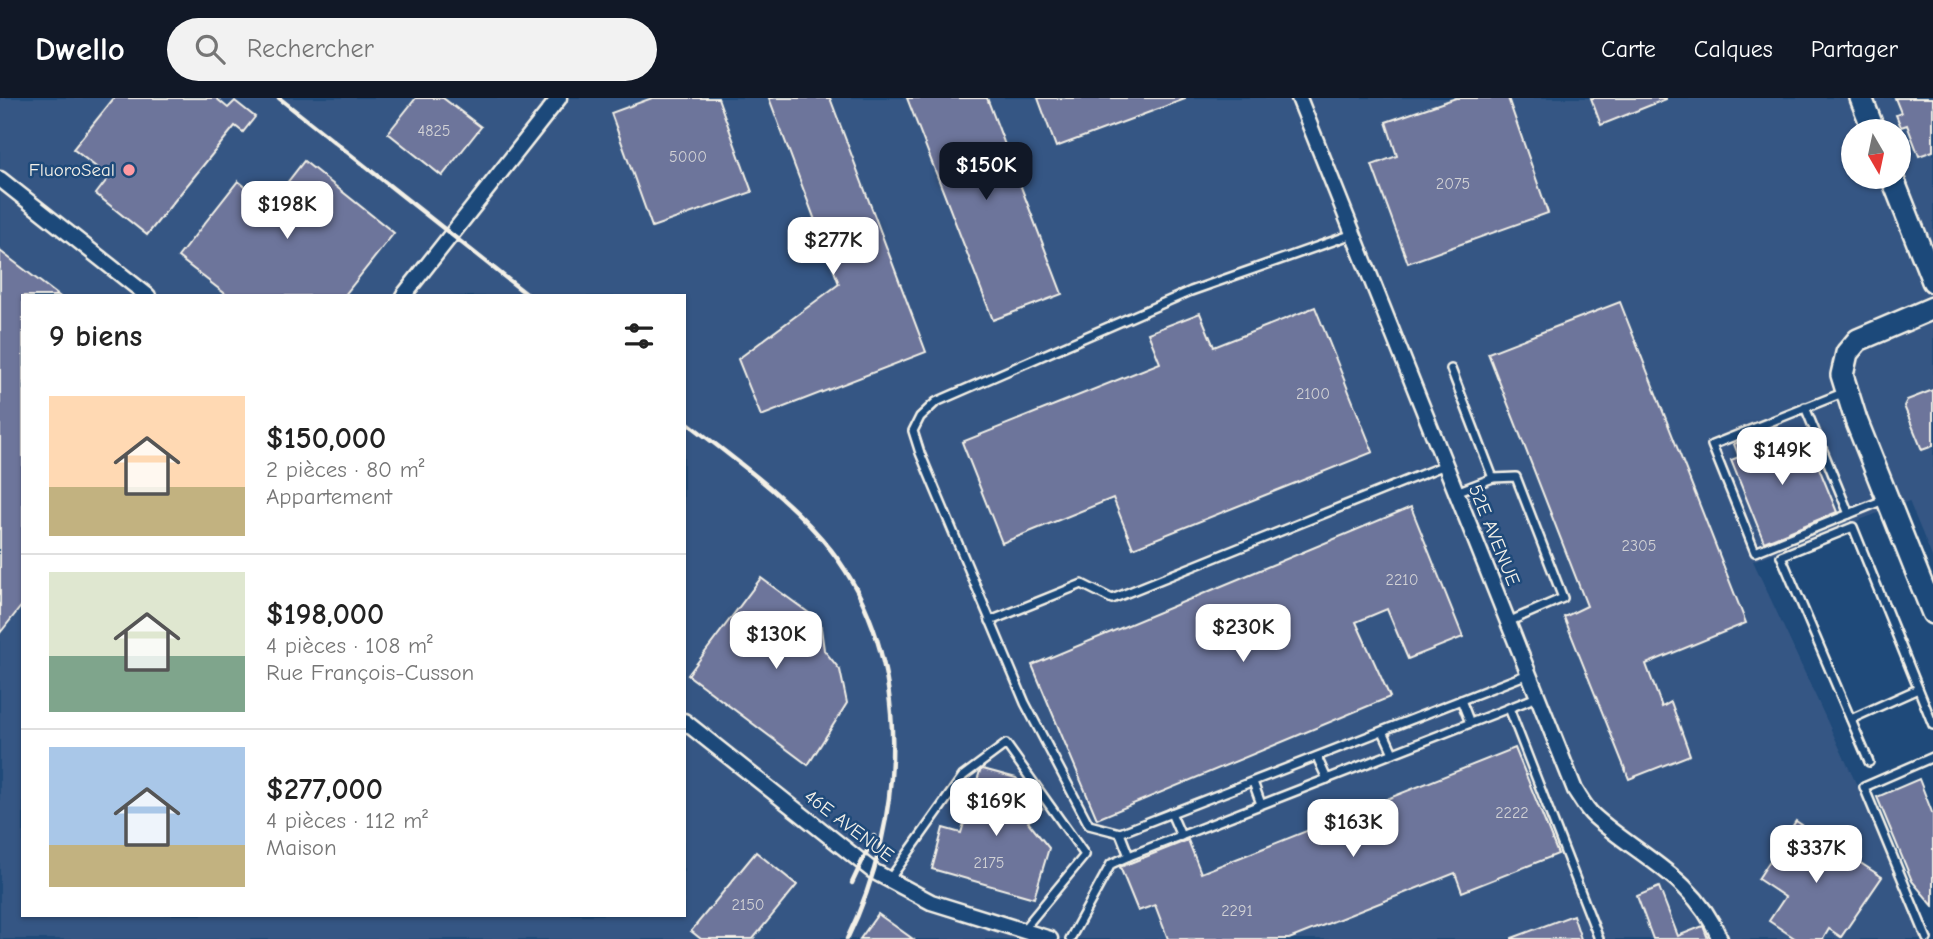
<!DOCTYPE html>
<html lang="fr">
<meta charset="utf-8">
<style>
:root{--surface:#fff;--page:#f2f2f2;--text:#222;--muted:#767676;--line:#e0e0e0;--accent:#111827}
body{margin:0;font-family:"Comic Neue",sans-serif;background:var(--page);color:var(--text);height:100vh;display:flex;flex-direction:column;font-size:26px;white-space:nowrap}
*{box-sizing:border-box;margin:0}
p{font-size:23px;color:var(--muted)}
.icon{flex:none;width:38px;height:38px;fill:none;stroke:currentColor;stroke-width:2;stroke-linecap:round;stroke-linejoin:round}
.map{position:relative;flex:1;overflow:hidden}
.sheet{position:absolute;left:21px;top:196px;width:665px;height:623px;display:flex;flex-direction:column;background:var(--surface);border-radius:0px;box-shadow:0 2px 5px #0004}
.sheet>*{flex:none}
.needle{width:46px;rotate:171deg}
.controls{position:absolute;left:1841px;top:21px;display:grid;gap:14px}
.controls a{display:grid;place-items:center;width:70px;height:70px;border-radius:50%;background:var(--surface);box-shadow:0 2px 5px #0004;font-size:35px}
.price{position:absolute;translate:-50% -60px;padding:0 16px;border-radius:14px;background:#fff;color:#222;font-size:23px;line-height:46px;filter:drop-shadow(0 2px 4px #0008)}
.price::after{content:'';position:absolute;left:50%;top:42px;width:21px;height:16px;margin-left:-10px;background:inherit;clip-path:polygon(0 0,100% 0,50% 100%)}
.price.active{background:var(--accent);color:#fff}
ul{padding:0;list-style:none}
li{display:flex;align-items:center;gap:21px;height:175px;padding:0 28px}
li+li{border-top:2px solid var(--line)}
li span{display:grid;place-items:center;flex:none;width:196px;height:140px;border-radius:0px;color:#555}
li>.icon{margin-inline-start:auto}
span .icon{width:84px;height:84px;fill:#fffc;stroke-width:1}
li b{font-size:30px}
h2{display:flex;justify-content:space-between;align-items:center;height:84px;padding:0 28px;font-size:30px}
header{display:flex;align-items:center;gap:42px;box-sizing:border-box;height:98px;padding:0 35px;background:var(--accent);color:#fff}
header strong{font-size:33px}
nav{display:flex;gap:38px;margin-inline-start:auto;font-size:24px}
.search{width:490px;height:63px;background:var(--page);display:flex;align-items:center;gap:18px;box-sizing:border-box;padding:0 24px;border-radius:38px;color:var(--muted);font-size:26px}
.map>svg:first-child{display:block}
</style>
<header>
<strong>Dwello</strong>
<div class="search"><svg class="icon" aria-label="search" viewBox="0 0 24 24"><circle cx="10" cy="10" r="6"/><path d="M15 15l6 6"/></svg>Rechercher</div>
<nav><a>Carte</a><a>Calques</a><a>Partager</a></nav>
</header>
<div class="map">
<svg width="1933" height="841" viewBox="0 0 1933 841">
<rect width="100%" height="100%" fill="#1f4a7a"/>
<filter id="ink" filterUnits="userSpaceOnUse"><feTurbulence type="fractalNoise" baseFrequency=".0143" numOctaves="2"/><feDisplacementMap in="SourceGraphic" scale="14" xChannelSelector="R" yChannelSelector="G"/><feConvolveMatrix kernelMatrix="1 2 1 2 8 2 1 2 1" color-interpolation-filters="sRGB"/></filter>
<g filter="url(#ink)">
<path fill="#365784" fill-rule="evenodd" d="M0 0H1933V461L1909 403 1753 463 1928 841H0ZM1853 33H1899V79H1853ZM23 198H684V817H23Z"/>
<g fill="#6d759b" stroke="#f4f1e8" stroke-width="2">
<polygon points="114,0 216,0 228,10 235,3 255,19 243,34 235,28 147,137 96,96 109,79 73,51"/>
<polygon points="416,0 443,0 481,29 442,78 388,35"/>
<polygon points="652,0 718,0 752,94 652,129 611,15"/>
<polygon points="769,0 830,0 926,254 761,318 738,261 839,186"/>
<polygon points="907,0 987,0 1062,196 993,222"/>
<polygon points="1038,0 1185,0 1185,1 1056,49"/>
<polygon points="1456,0 1508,0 1548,115 1408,165 1372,67 1397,58 1386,24"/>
<polygon points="1591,0 1666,0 1666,1 1601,27"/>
<polygon points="1895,0 1933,0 1933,53 1919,58 1907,27 1901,29 1896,17 1901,15"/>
<polygon points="304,63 394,135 344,198 228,198 178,159 238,83 269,108"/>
<polygon points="0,153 59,198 23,198 23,506 0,535"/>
<polygon points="1620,204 1746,525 1646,566 1662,609 1671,604 1690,657 1629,681 1564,519 1587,508 1488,255"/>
<polygon points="1315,209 1373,354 1133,450 1113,400 1002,445 962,344 1160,265 1148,235 1200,215 1214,249"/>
<polygon points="1933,292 1933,348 1922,352 1904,308 1907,302"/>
<polygon points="1756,337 1765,360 1808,343 1837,414 1764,444 1731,362 1739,359 1734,346"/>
<polygon points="1411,409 1463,539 1408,561 1387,511 1356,524 1390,599 1097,721 1032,567"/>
<polygon points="761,480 820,523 824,552 840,572 847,605 808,667 688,577"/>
<polygon points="1515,650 1558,756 1462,794 1455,775 1289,841 1168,841 1155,807 1138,813 1120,769 1188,742 1201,775"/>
<polygon points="983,671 1016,680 1042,711 1028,724 1049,750 1034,800 932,771 943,730 961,735 980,673"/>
<polygon points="1919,681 1933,717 1933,808 1912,783 1877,699"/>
<polygon points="1796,723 1882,779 1841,839 1829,831 1823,841 1796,841 1769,823 1785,799 1758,781"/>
<polygon points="756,754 797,787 753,841 701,841 691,833"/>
<polygon points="1659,789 1678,838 1703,828 1708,841 1653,841 1637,798"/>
<polygon points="878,816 913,841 860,841"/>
<polygon points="1573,817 1581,841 1512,841 1512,840"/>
</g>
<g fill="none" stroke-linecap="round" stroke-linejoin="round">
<g stroke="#f4f1e8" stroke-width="12">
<g id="lane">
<polyline points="1451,271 1493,380"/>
<polyline points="1845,294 1712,347 1755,454 1886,401"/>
<polyline points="1805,309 1849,416"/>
<polyline points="1456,394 1493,380 1516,379 1563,500 1508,524"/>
<polyline points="990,523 1082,486 1112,501 1445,367"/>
<polyline points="1537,599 1509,610 1599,841"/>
<polyline points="1461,602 1470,625"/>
<polyline points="1509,610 1129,758 1120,735 1528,576"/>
<polyline points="1851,621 1918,591"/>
<polyline points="1383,633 1393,655"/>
<polyline points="1317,659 1327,681"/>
<polyline points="1869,664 1781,458 1853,429 1933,627"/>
<polyline points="1253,684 1261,706"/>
<polyline points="1171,715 1181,738"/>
<polyline points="1120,735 1089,727 1025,605 920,355 913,333 920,319 936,304 1191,193 1353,136"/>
<polyline points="889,782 963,678 1006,646 1085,757 1023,832"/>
<polyline points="1070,841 1111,766 1129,758"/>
<polyline points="1927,841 1864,689 1933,659"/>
</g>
</g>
<g stroke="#f4f1e8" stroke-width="19">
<g id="street">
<path d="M1299 0 1575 692C1581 701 1586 711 1594 718 1641 760 1694 779 1720 841"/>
<polyline points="0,81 148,198"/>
<polyline points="403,198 559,0"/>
<polyline points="684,623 873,773 931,804 1050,841"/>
</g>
</g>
<g stroke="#f4f1e8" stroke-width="26">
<g id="secondary">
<polyline points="1861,0 1874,33"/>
<polyline points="1892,79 1933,183"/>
<polyline points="1933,210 1858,242 1847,255 1842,277 1856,322 1933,515"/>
</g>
</g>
<use href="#lane" stroke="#1f4a7a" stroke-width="7"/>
<use href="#street" stroke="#1f4a7a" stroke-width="14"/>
<use href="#secondary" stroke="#1f4a7a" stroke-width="21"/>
<g stroke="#f4f1e8" stroke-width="4.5">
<polyline points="279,0 529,198"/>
<path d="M684 322C735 362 790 400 831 452 915 560 905 723 847 841"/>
<polyline points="852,785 874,738"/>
</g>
</g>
</g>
<circle fill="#ff9aa2" stroke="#1f4a7a" stroke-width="2.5" cx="129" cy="72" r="7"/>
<g text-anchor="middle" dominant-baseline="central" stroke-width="5" stroke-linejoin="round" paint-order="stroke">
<g font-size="16" fill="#d2d2d5">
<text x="434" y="33">4825</text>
<text x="688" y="59">5000</text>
<text x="1453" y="86">2075</text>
<text x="1313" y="296">2100</text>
<text x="1639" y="448">2305</text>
<text x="1402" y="482">2210</text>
<text x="1512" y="715">2222</text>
<text x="989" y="765">2175</text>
<text x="748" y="807">2150</text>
<text x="1237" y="813">2291</text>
</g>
<g font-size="19" fill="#f4f1e8" stroke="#1f4a7a" text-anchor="end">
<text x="115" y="72">FluoroSeal</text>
</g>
<g font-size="19" fill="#f4f1e8" stroke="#1f4a7a">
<text transform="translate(1494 437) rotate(68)">52E AVENUE</text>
<text transform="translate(849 728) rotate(37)">46E AVENUE</text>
</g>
</g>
</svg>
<div class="controls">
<a><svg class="needle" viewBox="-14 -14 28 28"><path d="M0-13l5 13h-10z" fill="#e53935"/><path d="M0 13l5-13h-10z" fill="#767676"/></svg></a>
</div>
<b class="price active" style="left:986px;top:104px">$150K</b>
<b class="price" style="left:287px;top:143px">$198K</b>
<b class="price" style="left:833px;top:179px">$277K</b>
<b class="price" style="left:1782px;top:389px">$149K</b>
<b class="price" style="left:1243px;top:566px">$230K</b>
<b class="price" style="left:776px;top:573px">$130K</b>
<b class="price" style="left:996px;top:740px">$169K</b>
<b class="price" style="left:1353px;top:761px">$163K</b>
<b class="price" style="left:1816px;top:787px">$337K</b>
<section class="sheet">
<h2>9 biens<svg class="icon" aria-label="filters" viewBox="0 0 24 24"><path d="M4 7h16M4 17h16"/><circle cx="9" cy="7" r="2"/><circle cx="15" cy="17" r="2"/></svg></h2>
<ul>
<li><span style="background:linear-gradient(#ffd9b3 65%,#c2b280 0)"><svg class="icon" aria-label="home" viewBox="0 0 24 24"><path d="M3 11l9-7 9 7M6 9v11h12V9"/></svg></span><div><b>$150,000</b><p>2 pièces · 80 m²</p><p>Appartement</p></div></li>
<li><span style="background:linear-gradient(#dfe7d0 60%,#7fa58c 0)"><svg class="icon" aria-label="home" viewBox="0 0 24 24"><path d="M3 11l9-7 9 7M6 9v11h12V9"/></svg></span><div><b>$198,000</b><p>4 pièces · 108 m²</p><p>Rue François-Cusson</p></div></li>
<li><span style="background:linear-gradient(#a9c7e8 70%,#c2b280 0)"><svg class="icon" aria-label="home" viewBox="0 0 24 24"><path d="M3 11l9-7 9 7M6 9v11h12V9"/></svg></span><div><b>$277,000</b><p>4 pièces · 112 m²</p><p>Maison</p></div></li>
</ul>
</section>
</div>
